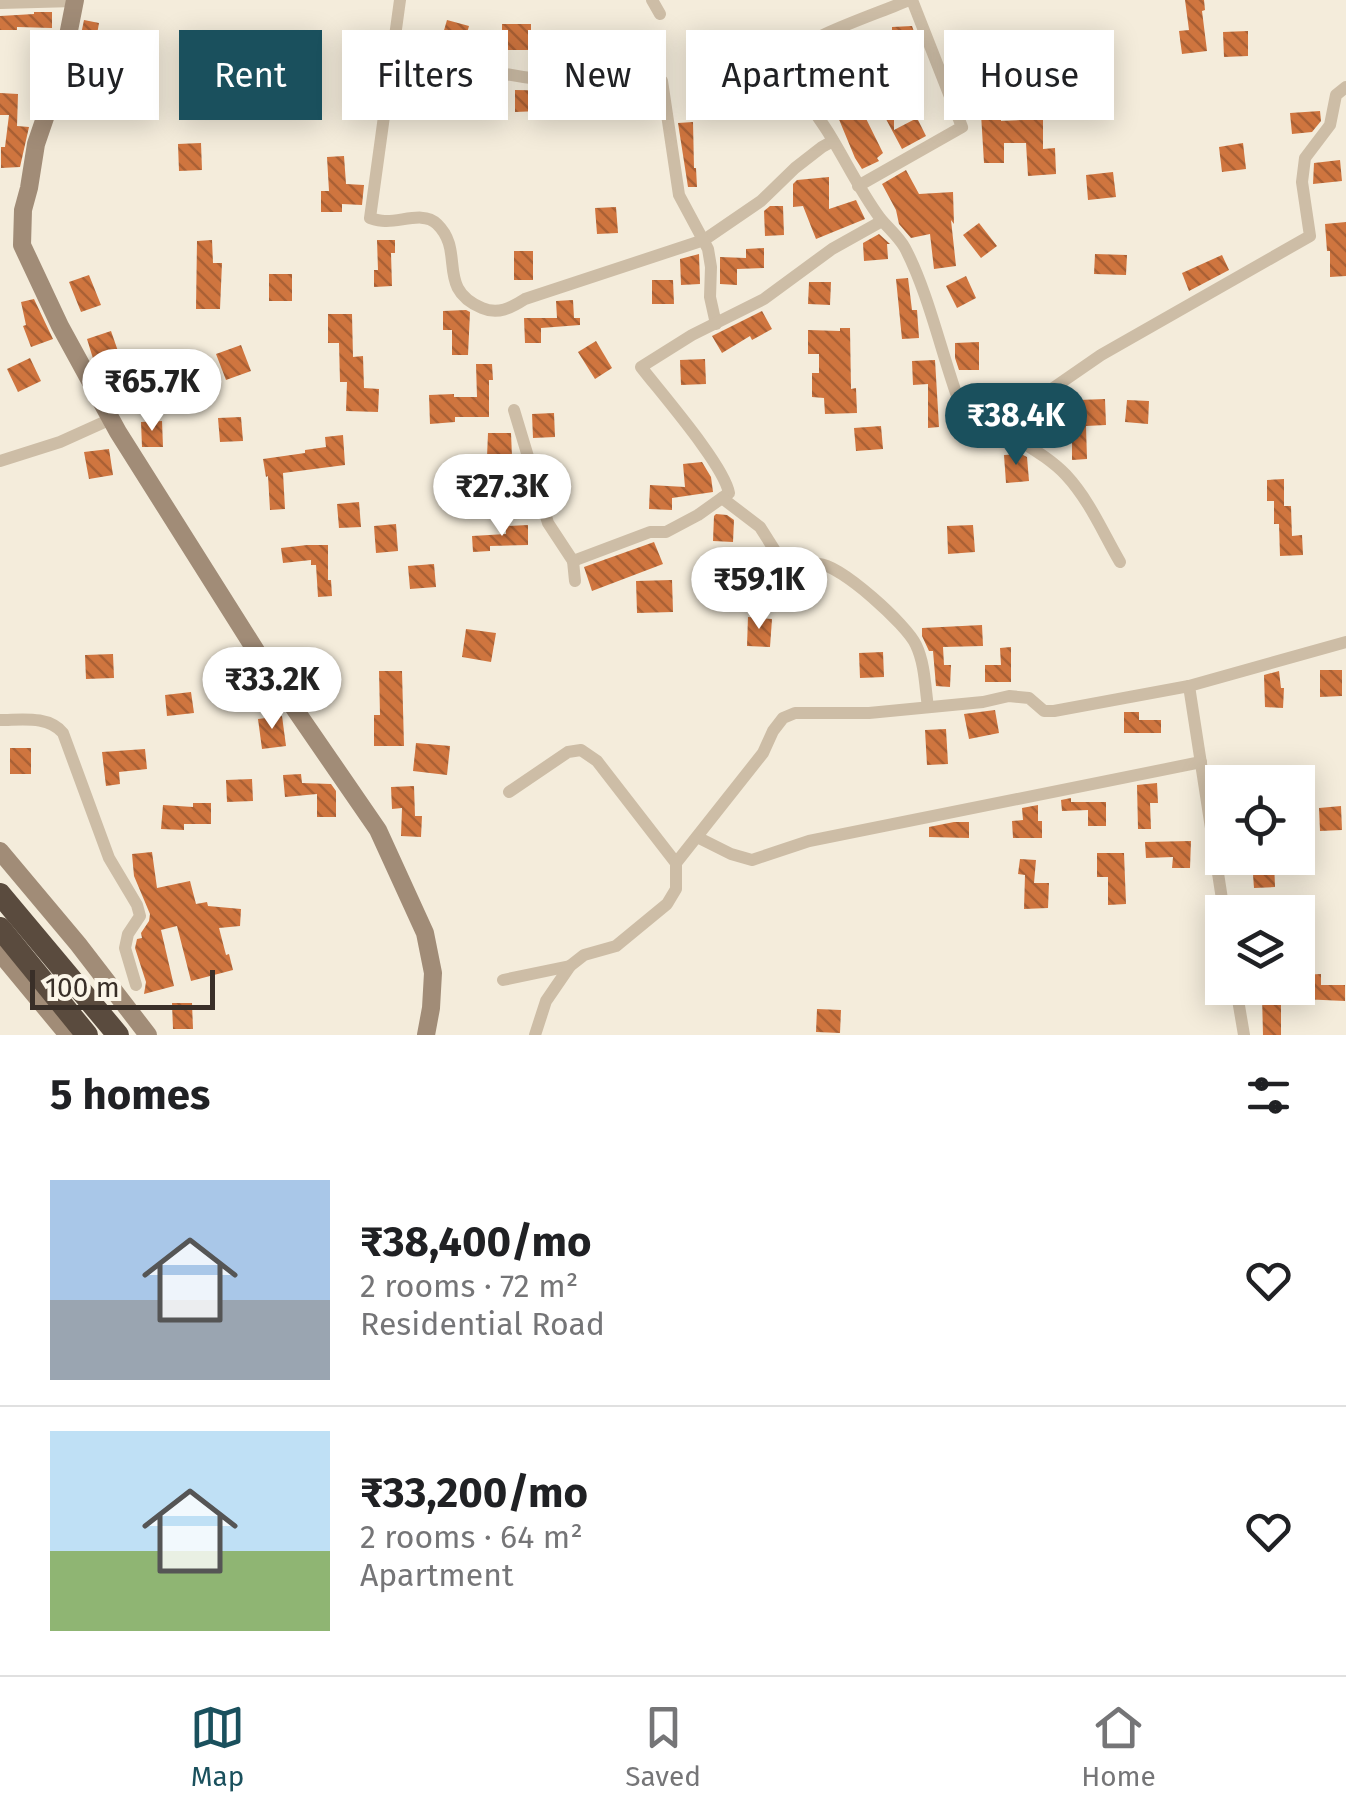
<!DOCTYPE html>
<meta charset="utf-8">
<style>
:root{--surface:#fff;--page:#f6f6f6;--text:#202124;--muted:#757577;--line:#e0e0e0;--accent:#1a505d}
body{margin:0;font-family:"Fira Sans",sans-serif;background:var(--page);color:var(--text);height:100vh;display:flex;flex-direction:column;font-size:38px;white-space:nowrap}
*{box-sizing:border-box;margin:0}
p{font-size:32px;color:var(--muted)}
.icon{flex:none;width:55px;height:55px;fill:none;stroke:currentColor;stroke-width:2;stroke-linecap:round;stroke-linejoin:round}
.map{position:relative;height:1035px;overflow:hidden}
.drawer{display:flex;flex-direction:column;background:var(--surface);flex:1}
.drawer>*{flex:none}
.top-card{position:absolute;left:30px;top:30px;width:1288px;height:90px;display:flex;gap:20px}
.tools{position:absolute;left:1205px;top:765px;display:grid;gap:20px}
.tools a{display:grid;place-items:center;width:110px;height:110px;border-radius:0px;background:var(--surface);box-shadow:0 5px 25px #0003;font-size:50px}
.scale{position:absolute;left:30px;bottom:25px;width:185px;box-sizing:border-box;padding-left:10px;border:5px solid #392f28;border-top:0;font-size:28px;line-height:35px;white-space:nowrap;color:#392f28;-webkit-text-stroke:8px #fbf5e8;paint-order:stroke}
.price{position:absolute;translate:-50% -85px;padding:0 22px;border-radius:35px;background:#fff;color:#222;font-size:32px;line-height:65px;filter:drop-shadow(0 2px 5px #0008)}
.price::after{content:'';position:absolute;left:50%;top:60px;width:30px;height:22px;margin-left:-15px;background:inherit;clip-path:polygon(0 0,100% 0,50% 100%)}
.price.on{background:var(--accent);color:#fff}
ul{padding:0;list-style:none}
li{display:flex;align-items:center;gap:30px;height:250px;padding:0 50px}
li+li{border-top:2px solid var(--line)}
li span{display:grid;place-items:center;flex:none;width:280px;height:200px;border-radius:0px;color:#555}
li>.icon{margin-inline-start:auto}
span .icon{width:120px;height:120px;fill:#fffc;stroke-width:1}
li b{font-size:42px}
h2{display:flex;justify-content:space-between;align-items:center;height:120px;padding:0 50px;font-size:42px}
.pill{padding:0 35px;border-radius:0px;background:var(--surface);box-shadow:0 5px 25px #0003;font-size:35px;line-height:90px}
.pill.on{background:var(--accent);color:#fff}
.dock{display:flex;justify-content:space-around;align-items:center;height:140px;border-top:2px solid var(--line);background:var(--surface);font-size:28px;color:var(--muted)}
.dock a{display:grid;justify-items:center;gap:5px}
.dock .on{color:var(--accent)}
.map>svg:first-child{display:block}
</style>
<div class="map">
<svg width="1346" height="1035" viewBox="0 0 1346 1035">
<defs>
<pattern id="building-back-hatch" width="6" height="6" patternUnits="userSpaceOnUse" patternTransform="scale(2.5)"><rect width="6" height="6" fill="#cf753f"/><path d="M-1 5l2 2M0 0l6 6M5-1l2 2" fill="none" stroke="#a96035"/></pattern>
</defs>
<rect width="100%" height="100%" fill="#f4ecdb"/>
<g fill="url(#building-back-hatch)">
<polygon points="1185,0 1204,0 1205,10 1202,11 1207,51 1182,54 1179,31 1189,30"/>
<polygon points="34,12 52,12 52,28 17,27 17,30 0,30 0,16 34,14"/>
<polygon points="84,20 99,23 93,57 90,56 75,100 65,97 73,73"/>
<polygon points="447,20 469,26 462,50 440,44"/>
<rect x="502" y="24" width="29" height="26"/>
<polygon points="912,26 918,43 918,53 887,54 888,66 864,66 864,33 892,33 892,27"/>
<rect x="616" y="30" width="28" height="26"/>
<polygon points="1248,31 1248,56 1224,57 1223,32"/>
<polygon points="825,45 843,45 844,66 840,66 883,153 877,158 879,161 862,169 855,158 838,117 837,109 835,109 834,93 825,97 818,83 821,82 821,48"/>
<polygon points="235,46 256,47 255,76 234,75"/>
<polygon points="1024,52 1046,52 1046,112 1043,112 1043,149 1055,148 1056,174 1028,176 1026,143 1004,143 1004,163 984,163 981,114 978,114 977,84 966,84 966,66 999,65 1001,121 1023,120"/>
<polygon points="515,90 563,91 564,110 515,112"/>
<polygon points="871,91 894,91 894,130 917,118 926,136 902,149"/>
<polygon points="0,93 18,94 17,126 29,127 20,167 1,168 1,147 5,147 9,115 0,115"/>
<polygon points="1320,111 1321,121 1312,132 1292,134 1290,113"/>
<polygon points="693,122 694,168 696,168 697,187 688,187 678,123"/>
<polygon points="201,143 202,170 179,171 178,144"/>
<polygon points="1243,143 1246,169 1222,172 1219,147"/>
<polygon points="344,156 346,184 364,185 362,205 342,204 342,212 321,212 321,191 329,191 327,157"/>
<polygon points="1340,160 1342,181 1313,184 1314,163"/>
<polygon points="906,170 919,194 953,192 954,224 951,220 956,266 934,269 930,234 911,238 899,224 896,210 882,184"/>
<polygon points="1113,172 1116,197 1088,200 1086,175"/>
<polygon points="829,177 829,209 856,200 865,219 816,239 803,206 793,207 793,184 797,180"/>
<polygon points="770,206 783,206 784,235 765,236 764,211"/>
<polygon points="616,207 618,233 597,234 595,208"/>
<polygon points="1346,222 1346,276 1330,277 1330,251 1327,251 1325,224"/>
<polygon points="979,223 997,246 981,258 963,235"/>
<polygon points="879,234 890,244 887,244 888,259 864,261 863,243"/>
<polygon points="212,240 213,263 222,263 220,309 196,309 197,241"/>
<polygon points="377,240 395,240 395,253 391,253 392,286 374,287 374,270 378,270"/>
<polygon points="764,248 764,268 737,269 737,285 720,284 720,257 746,258 746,249"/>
<rect x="514" y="251" width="19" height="29"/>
<polygon points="699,254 700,284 681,285 680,259"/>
<polygon points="1095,254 1127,255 1126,275 1094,274"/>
<polygon points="1222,255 1229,270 1189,291 1182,273"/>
<rect x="269" y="274" width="23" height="27"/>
<polygon points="89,275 101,305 81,312 69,282"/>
<polygon points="966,276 976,298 957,308 946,286"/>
<polygon points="908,278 912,310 917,310 919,338 902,339 896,279"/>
<polygon points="652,280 673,280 674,304 652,304"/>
<polygon points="809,282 831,282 830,305 808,304"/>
<polygon points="34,299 53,339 31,347 23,326 26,325 21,302"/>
<polygon points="573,300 574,318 580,318 580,325 541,328 541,343 525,343 524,318 557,318 556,301"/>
<polygon points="466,310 470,312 468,355 452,355 452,330 443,330 443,311"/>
<polygon points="762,311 772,329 752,340 750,336 722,353 712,336"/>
<polygon points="328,314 352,314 353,357 363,356 364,388 379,389 378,412 346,411 347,382 340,382 339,343 328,343"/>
<polygon points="840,328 850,328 851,389 856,388 857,413 825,414 824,398 812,397 812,373 819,373 819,354 808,354 808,330 840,331"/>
<polygon points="111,331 120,357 95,365 87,339"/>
<polygon points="596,341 612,368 595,379 578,352"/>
<polygon points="979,342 979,370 959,370 955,358 955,343"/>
<polygon points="241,345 251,371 226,380 216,354"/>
<polygon points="30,358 41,381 18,392 7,369"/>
<polygon points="705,359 706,384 681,385 680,360"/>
<polygon points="935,360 939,427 928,428 928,384 913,385 912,361"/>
<polygon points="476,364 492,364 493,380 489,380 489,417 455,417 455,422 430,424 429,395 454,394 454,397 477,397"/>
<polygon points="1105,399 1106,425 1086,426 1087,459 1072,460 1072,434 1035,433 1037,411 1080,412 1079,400"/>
<polygon points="1127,400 1149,401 1148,424 1125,422"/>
<polygon points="554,413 555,437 533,438 532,414"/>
<polygon points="241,417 243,441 220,442 218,418"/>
<polygon points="162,421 163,447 142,447 141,422"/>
<polygon points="881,426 883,449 856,451 854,428"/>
<polygon points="488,433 511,433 512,457 487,457"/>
<polygon points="343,435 345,465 283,473 285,509 270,510 268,476 266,477 263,459 305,453 305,450 326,447 325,437"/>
<polygon points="109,449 113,475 89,479 84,452"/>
<polygon points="1021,454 1027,457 1029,481 1006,483 1004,455"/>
<polygon points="702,462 711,477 713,492 672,498 672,510 649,509 650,485 685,487 683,464"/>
<polygon points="1284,479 1284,506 1291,506 1292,536 1302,535 1303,555 1280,556 1279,524 1274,524 1274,501 1267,501 1267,480"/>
<polygon points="359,502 361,527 339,528 337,504"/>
<polygon points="716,514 727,515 734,520 733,542 713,541 714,516"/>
<polygon points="396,524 398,551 376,553 374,526"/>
<polygon points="528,525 528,545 490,546 490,551 473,552 472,536 506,534 506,526"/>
<polygon points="973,525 975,552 948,554 947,526"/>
<polygon points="654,542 663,564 592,591 584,567"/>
<polygon points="307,545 328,545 328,580 331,580 332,596 318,597 316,565 311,565 311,560 283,563 281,548"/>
<polygon points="434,564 436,587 410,589 408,566"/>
<polygon points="672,580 673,612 637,613 636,581"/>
<polygon points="748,617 772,619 770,647 747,646"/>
<polygon points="982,625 983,646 943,647 944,665 951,665 950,687 936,686 933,651 929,651 922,636 922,628"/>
<polygon points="466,629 496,633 491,662 462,657"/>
<polygon points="1011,647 1011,682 985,682 985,665 1001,665 1000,648"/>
<polygon points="883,652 884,677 860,678 859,653"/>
<polygon points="113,654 114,678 86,679 85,655"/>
<polygon points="1320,670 1342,670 1342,696 1320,697"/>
<polygon points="379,671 402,671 404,746 374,746 374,715 380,715"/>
<polygon points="1279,671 1281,688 1284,688 1283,708 1265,707 1264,675"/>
<polygon points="191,692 194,713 167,716 165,695"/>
<polygon points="995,710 999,733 969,739 964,714"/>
<polygon points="1124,712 1139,712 1139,720 1161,720 1161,733 1124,733"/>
<polygon points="282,716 286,746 262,749 258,719"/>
<polygon points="946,729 948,764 927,765 925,730"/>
<polygon points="416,743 450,746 447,775 413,771"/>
<rect x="10" y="748" width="21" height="26"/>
<polygon points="145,749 147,769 119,772 120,784 106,786 102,752"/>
<polygon points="301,774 302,783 331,784 336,791 336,817 317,817 317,794 285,797 283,775"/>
<polygon points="252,779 253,801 227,802 226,780"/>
<polygon points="1157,783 1158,803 1150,803 1151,829 1138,829 1137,785"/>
<polygon points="414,786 415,816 422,816 421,837 401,836 402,808 392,809 391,787"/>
<polygon points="1071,798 1071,802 1106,802 1106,826 1088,826 1088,810 1062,811 1061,800"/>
<polygon points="193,803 211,803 211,824 184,824 184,830 161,829 163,805 193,807"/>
<polygon points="1038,805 1038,821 1042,821 1042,838 1013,838 1012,821 1023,820 1022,808"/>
<polygon points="1341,806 1342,830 1320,831 1319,808"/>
<polygon points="954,822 969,822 969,838 929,837 929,827"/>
<polygon points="1191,841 1190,868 1172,868 1173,857 1146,858 1145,842"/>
<polygon points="152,852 157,888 190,881 196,904 207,902 208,906 241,909 240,926 219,928 226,955 229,954 233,970 191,981 177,926 161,930 174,986 144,994 146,982 135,948 137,939 142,938 141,933 149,921 150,914 134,876 132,854"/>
<polygon points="1097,853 1124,853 1126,904 1108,905 1108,877 1097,877"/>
<polygon points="1020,859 1036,860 1034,883 1049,883 1048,908 1024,909 1025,875 1018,874"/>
<polygon points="1274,860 1275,887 1254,888 1252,861"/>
<polygon points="1321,974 1321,985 1345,985 1345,1001 1301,999 1300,975"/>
<polygon points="1281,994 1281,1035 1263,1035 1262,995"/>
<polygon points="172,1003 192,1003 193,1029 173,1029"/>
<polygon points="817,1009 841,1010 840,1033 816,1032"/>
</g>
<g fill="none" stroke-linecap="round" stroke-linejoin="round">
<g stroke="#cdbda6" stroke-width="12">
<path d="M400 0 370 218C373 219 382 221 385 221 401 222 424 211 437 224 466 252 435 288 482 308 498 315 511 308 525 299L704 240 761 201 795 168 822 147 833 141"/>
<polyline points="652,0 660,14"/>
<path d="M909 0C880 13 804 37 788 58 793 87 813 108 828 132 846 161 860 191 880 218 888 228 899 237 905 248 927 290 940 347 956 393L964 407 985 424H995L1007 420 1101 355 1310 236 1302 182 1305 158 1330 125 1336 95 1346 87"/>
<polyline points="0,3 75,1"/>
<path d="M395 44C450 61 504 78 561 81 592 83 623 77 654 78L662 81 679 195 708 249 711 267 710 297 716 324"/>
<polyline points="858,186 962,127 912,0"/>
<path d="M514 410 548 523 573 561 650 532H666L698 515 729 493C724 465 661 393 641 367L692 335 764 299 832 249 882 221"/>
<path d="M995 424C1019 442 1046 454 1066 475 1090 501 1103 533 1120 562"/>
<polyline points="0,461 60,442 111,419"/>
<path d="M722 498 760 527 789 573C797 571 810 564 819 564 841 565 907 625 916 645 925 664 925 687 928 707"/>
<polyline points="573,561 575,581"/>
<polyline points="1189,686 1224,912"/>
<path d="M0 720C21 720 48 715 63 733L109 858 137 905 140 916 128 934 125 948 136 985"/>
<polyline points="509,792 568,752 581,750 597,761 676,863"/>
<polyline points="697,837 731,854 752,860 809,841 1201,762"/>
<polyline points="503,980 570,966 584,955 616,946 667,904 676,889 676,863 763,753 773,731 783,718 795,713 869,713 983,702 1009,696 1029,698 1044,711 1054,711 1189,686 1346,642"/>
<polyline points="1236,988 1244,1035"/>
<polyline points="535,1035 546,1001 570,966"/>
</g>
<g stroke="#a18c77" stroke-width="18">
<polyline points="75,0 61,71 36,144 29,188 23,210 22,245 60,326 118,432 270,673 378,830 425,933 433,973 431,1008 426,1035"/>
<polyline points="0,851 78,944 148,1035"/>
<polyline points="0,953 68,1035"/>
</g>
<g stroke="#5a4b3e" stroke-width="22">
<polyline points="0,894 118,1035"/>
<polyline points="0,928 87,1035"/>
</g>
</g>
</svg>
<div class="tools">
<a><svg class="icon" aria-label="locate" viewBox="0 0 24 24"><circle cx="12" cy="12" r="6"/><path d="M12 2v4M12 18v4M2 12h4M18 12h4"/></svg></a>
<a><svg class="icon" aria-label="layers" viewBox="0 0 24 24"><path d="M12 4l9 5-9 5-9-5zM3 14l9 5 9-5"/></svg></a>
</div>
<div class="scale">100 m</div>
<b class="price" style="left:152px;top:434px">₹65.7K</b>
<b class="price on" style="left:1016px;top:468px">₹38.4K</b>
<b class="price" style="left:502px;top:539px">₹27.3K</b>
<b class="price" style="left:759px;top:632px">₹59.1K</b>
<b class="price" style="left:272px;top:732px">₹33.2K</b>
<div class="top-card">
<a class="pill">Buy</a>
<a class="pill on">Rent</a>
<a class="pill">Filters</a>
<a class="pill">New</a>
<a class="pill">Apartment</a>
<a class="pill">House</a>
</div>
</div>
<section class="drawer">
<h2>5 homes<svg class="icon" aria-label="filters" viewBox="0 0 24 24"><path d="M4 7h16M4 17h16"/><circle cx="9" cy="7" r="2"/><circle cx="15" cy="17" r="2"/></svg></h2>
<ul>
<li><span style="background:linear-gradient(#a9c7e8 60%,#9aa5b1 0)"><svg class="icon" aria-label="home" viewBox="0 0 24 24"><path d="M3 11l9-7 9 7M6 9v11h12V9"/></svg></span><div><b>₹38,400/mo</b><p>2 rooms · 72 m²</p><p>Residential Road</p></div><svg class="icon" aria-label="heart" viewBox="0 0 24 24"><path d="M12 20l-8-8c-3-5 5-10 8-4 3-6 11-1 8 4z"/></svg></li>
<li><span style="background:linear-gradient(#bfe0f5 60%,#8fb573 0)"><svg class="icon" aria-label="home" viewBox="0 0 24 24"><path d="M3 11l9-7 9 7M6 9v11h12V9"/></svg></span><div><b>₹33,200/mo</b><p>2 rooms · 64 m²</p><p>Apartment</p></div><svg class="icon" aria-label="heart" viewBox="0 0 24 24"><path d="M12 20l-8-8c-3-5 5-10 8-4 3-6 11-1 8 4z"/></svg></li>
</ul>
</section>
<nav class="dock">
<a class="on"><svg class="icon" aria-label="map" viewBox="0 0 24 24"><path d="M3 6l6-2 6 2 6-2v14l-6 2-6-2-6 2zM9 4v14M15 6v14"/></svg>Map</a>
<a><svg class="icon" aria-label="saved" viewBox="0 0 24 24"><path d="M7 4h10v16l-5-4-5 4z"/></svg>Saved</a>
<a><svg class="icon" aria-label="home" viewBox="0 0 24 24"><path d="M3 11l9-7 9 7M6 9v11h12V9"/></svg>Home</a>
</nav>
